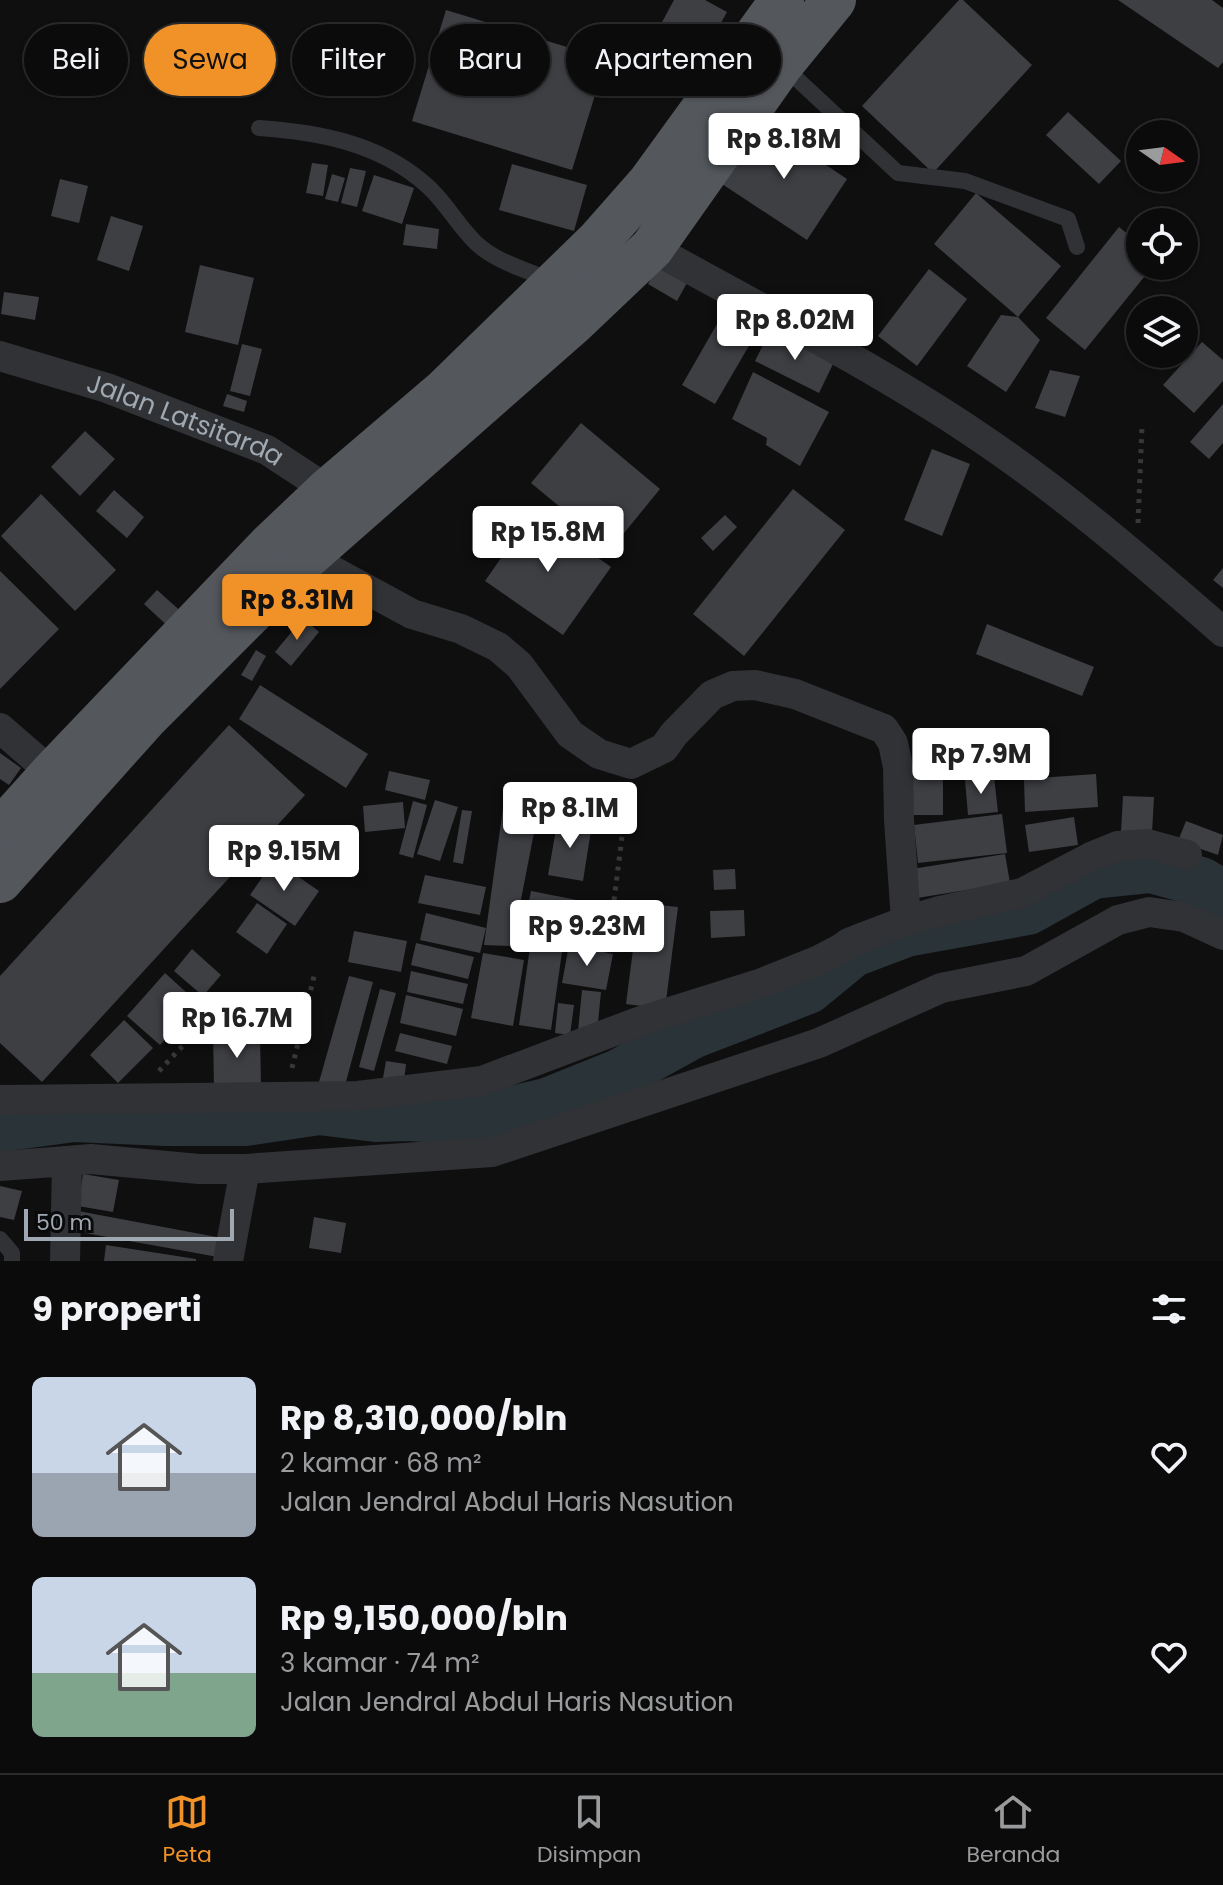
<!DOCTYPE html>
<html lang="id">
<meta charset="utf-8">
<style>
:root{--surface:#0b0b0c;--page:#141415;--text:#f1f3f6;--muted:#9a9b9d;--line:#2b2b2d;--accent:#f09227}
body{margin:0;font-family:Poppins,sans-serif;background:var(--page);color:var(--text);height:100vh;display:flex;flex-direction:column;font-size:30px;white-space:nowrap}
*{box-sizing:border-box;margin:0}
p{font-size:26px;color:var(--muted)}
.icon{flex:none;width:44px;height:44px;fill:none;stroke:currentColor;stroke-width:2;stroke-linecap:round;stroke-linejoin:round}
.map{position:relative;height:1261px;overflow:hidden}
.drawer{display:flex;flex-direction:column;background:var(--surface);flex:1}
.drawer>*{flex:none}
.top-card{position:absolute;left:24px;top:24px;width:800px;height:72px;display:flex;gap:16px}
.needle{width:52px;rotate:104deg}
.tools{position:absolute;left:1126px;top:120px;display:grid;gap:16px}
.tools a{display:grid;place-items:center;width:72px;height:72px;border-radius:50%;background:var(--surface);box-shadow:0 2px 6px #0004,0 0 0 2px var(--line);font-size:40px}
.scale{position:absolute;left:24px;bottom:20px;width:210px;box-sizing:border-box;padding-left:8px;border:4px solid #a0a8b1;border-top:0;font-size:22px;line-height:28px;white-space:nowrap;color:#a0a8b1;-webkit-text-stroke:6px #0a0a0b;paint-order:stroke}
.price{position:absolute;translate:-50% -68px;padding:0 18px;border-radius:8px;background:#fff;color:#222;font-size:26px;line-height:52px;filter:drop-shadow(0 2px 4px #0008)}
.price::after{content:'';position:absolute;left:50%;top:48px;width:24px;height:18px;margin-left:-12px;background:inherit;clip-path:polygon(0 0,100% 0,50% 100%)}
.price.selected{background:var(--accent);color:#111}
ul{padding:0;list-style:none}
li{display:flex;align-items:center;gap:24px;height:200px;padding:0 32px}
li span{display:grid;place-items:center;flex:none;width:224px;height:160px;border-radius:12px;color:#555}
li>.icon{margin-inline-start:auto}
span .icon{width:96px;height:96px;fill:#fffc;stroke-width:1}
li b{font-size:34px}
h2{display:flex;justify-content:space-between;align-items:center;height:96px;padding:0 32px;font-size:34px}
.tag{padding:0 28px;border-radius:36px;background:var(--surface);box-shadow:0 2px 6px #0004,0 0 0 2px var(--line);font-size:28px;line-height:72px}
.tag.selected{background:var(--accent);color:#111}
.dock{display:flex;justify-content:space-around;align-items:center;height:112px;border-top:2px solid var(--line);background:var(--surface);font-size:22px;color:var(--muted)}
.dock a{display:grid;justify-items:center;gap:4px}
.dock .selected{color:var(--accent)}
.map>svg:first-child{display:block}
</style>
<div class="map">
<svg width="1223" height="1261" viewBox="0 0 1223 1261">
<rect width="100%" height="100%" fill="#0f0f10"/>
<g fill="none" stroke-linecap="round" stroke-linejoin="round">
<polyline stroke="#293338" stroke-width="50" points="0,1127 74,1117 166,1121 245,1121 319,1110 376,1117 410,1116 472,1120 547,1103 619,1074 692,1034 808,989 853,952 906,932 1028,910 1093,874 1151,868 1201,882 1223,895"/>
</g>
<g fill="#3e3f43">
<polygon points="674,0 705,0 727,12 706,50 661,24"/>
<polygon points="959,0 963,0 1032,65 933,173 862,106"/>
<polygon points="1118,0 1212,0 1223,8 1223,62 1218,68"/>
<polygon points="446,10 606,59 572,170 412,121"/>
<polygon points="1068,112 1121,161 1099,184 1046,135"/>
<polygon points="762,122 847,179 807,240 722,184"/>
<polygon points="312,163 328,165 323,196 306,193"/>
<polygon points="512,164 587,185 574,231 499,210"/>
<polygon points="350,168 366,171 357,207 341,203"/>
<polygon points="332,174 345,178 338,202 325,199"/>
<polygon points="374,175 414,188 402,224 362,211"/>
<polygon points="60,179 88,186 79,223 51,216"/>
<polygon points="976,193 1061,266 1018,317 1040,340 1006,392 967,366 1001,315 1018,317 934,244"/>
<polygon points="111,216 143,226 129,271 97,260"/>
<polygon points="406,224 439,229 437,249 403,245"/>
<polygon points="1119,227 1140,244 1140,266 1153,266 1085,350 1046,318"/>
<polygon points="660,264 688,281 677,301 648,284"/>
<polygon points="200,265 254,278 238,345 185,332"/>
<polygon points="929,269 967,299 917,366 878,336"/>
<polygon points="4,292 39,297 35,320 1,314"/>
<polygon points="724,303 759,324 752,336 717,315"/>
<polygon points="717,324 750,344 715,404 682,385"/>
<polygon points="770,331 834,362 819,393 755,361"/>
<polygon points="1202,342 1223,360 1223,381 1194,413 1163,385"/>
<polygon points="242,344 262,349 250,396 230,391"/>
<polygon points="1050,370 1080,376 1065,417 1035,408"/>
<polygon points="753,372 829,412 800,466 766,445 767,438 732,419"/>
<polygon points="227,394 247,401 244,412 223,406"/>
<polygon points="1223,404 1223,443 1209,459 1190,442"/>
<polygon points="581,423 660,489 611,549 531,483"/>
<polygon points="85,431 115,459 80,496 51,467"/>
<polygon points="932,449 970,464 942,536 904,520"/>
<polygon points="793,489 845,530 744,656 693,614"/>
<polygon points="114,490 144,517 127,538 96,511"/>
<polygon points="41,494 116,570 75,611 1,536"/>
<polygon points="533,512 611,567 563,635 485,581"/>
<polygon points="725,515 737,527 713,551 701,538"/>
<polygon points="1223,568 1223,588 1213,580"/>
<polygon points="0,571 59,629 0,689"/>
<polygon points="329,589 341,601 329,612 317,600"/>
<polygon points="157,590 185,615 172,630 144,604"/>
<polygon points="303,618 319,632 291,666 275,652"/>
<polygon points="987,624 1094,667 1082,696 976,654"/>
<polygon points="256,650 266,656 252,681 241,675"/>
<polygon points="260,685 368,754 346,788 239,719"/>
<polygon points="229,725 305,795 42,1082 0,1043 0,976"/>
<polygon points="0,753 21,768 9,785 0,779"/>
<polygon points="389,771 430,780 425,800 385,790"/>
<rect x="913" y="772" width="30" height="43"/>
<polygon points="1096,774 1098,807 1025,812 1024,779"/>
<polygon points="994,777 998,812 968,815 965,780"/>
<polygon points="1123,796 1154,797 1152,833 1121,832"/>
<polygon points="435,800 458,807 440,861 417,854"/>
<polygon points="413,801 427,805 413,858 399,854"/>
<polygon points="403,802 405,828 365,832 363,806"/>
<polygon points="503,808 537,817 512,946 484,945"/>
<polygon points="462,810 472,811 463,864 453,862"/>
<polygon points="1002,814 1007,853 918,863 914,825"/>
<polygon points="1074,817 1078,845 1029,852 1025,825"/>
<polygon points="558,818 592,824 583,881 548,875"/>
<polygon points="1186,821 1223,835 1218,855 1178,841"/>
<polygon points="1005,854 1010,883 917,898 912,869"/>
<polygon points="274,860 319,891 295,926 250,895"/>
<polygon points="735,869 736,889 714,890 713,870"/>
<polygon points="425,875 486,887 480,915 418,903"/>
<polygon points="531,891 582,901 575,937 524,927"/>
<polygon points="257,903 287,924 267,954 236,932"/>
<polygon points="639,903 678,907 665,1009 626,1004"/>
<polygon points="744,910 745,936 711,938 710,911"/>
<polygon points="426,913 486,928 480,953 420,940"/>
<polygon points="354,931 407,941 401,972 348,962"/>
<polygon points="416,943 474,957 468,979 411,965"/>
<polygon points="569,945 613,954 606,990 562,983"/>
<polygon points="530,947 562,952 551,1030 519,1025"/>
<polygon points="192,949 221,975 203,996 174,971"/>
<polygon points="483,953 524,960 513,1026 471,1018"/>
<polygon points="411,971 468,984 463,1004 407,992"/>
<polygon points="165,973 198,1003 160,1045 127,1016"/>
<polygon points="349,976 373,982 344,1089 319,1082"/>
<polygon points="380,989 396,993 374,1071 359,1067"/>
<polygon points="582,990 601,992 597,1033 578,1031"/>
<polygon points="406,995 463,1009 456,1036 400,1023"/>
<polygon points="558,1003 574,1005 570,1035 555,1033"/>
<polygon points="124,1020 153,1048 118,1083 90,1055"/>
<polygon points="400,1033 452,1046 447,1064 395,1051"/>
<polygon points="213,1035 260,1035 261,1085 214,1086"/>
<polygon points="386,1061 406,1064 404,1081 383,1078"/>
<polygon points="83,1174 119,1180 113,1212 78,1206"/>
<polygon points="0,1186 22,1191 14,1220 0,1217"/>
<polygon points="78,1211 222,1238 218,1257 74,1231"/>
<polygon points="314,1217 346,1223 341,1253 309,1248"/>
<polygon points="106,1245 196,1259 196,1261 104,1261"/>
</g>
<g fill="none" stroke-linecap="round" stroke-linejoin="round">
<g stroke="#36393c" stroke-width="5" stroke-dasharray="4 6" stroke-linecap="butt">
<polyline points="1138,523 1142,427"/>
<polyline points="609,940 628,789"/>
<polyline points="292,1068 315,972"/>
<polyline points="159,1071 224,1002"/>
</g>
<g stroke="#303235" stroke-width="16">
<polyline points="783,66 898,173 965,181 1068,219 1077,247"/>
<path d="M259 128C318 132 378 143 424 183 445 200 456 224 476 243 496 262 527 270 552 281"/>
<polyline points="0,1239 12,1253 12,1261"/>
</g>
<g stroke="#303235" stroke-width="30">
<path d="M652 248C759 308 870 364 972 432 1061 491 1143 562 1223 632"/>
<path id="s1" d="M0 356 107 388 267 450 328 490 341 502"/>
<polyline points="307,557 412,614 461,629 498,647 519,665 570,734 599,754 631,764 664,748 674,734 712,695 733,686 755,685 795,694 884,729 893,743 898,767 899,820 906,921"/>
<polyline points="0,728 52,773"/>
<polyline points="0,1100 358,1096 482,1081 638,1022 762,983 817,961 859,939 906,921 940,911 1022,893 1091,857 1118,846 1147,844 1187,855"/>
<polyline points="67,1161 91,1159 199,1169 245,1169 492,1152 819,1043 941,988 1026,971 1118,920 1149,912 1184,917 1223,935"/>
<polyline points="0,1166 67,1161 65,1261"/>
<polyline points="228,1261 245,1169"/>
</g>
<g stroke="#54585d" stroke-width="44">
<polyline points="0,831 52,773 270,545 328,490 444,391 598,241 650,182 782,0"/>
<polyline points="0,881 145,719 307,557 572,324 652,248 781,65 834,0"/>
</g>
</g>
<g text-anchor="middle" dominant-baseline="central" stroke-width="7" stroke-linejoin="round" paint-order="stroke">
<g font-size="26" fill="#a0a8b1" stroke="#0a0a0b">
<text stroke="none"><textPath href="#s1" startOffset="196">Jalan Latsitarda</textPath></text>
</g>
</g>
</svg>
<div class="tools">
<a><svg class="needle" viewBox="-14 -14 28 28"><path d="M0-13l5 13h-10z" fill="#e53935"/><path d="M0 13l5-13h-10z" fill="#9a9b9d"/></svg></a>
<a><svg class="icon" aria-label="locate" viewBox="0 0 24 24"><circle cx="12" cy="12" r="6"/><path d="M12 2v4M12 18v4M2 12h4M18 12h4"/></svg></a>
<a><svg class="icon" aria-label="layers" viewBox="0 0 24 24"><path d="M12 4l9 5-9 5-9-5zM3 14l9 5 9-5"/></svg></a>
</div>
<div class="scale">50 m</div>
<b class="price" style="left:784px;top:181px">Rp 8.18M</b>
<b class="price" style="left:795px;top:362px">Rp 8.02M</b>
<b class="price" style="left:548px;top:574px">Rp 15.8M</b>
<b class="price selected" style="left:297px;top:642px">Rp 8.31M</b>
<b class="price" style="left:981px;top:796px">Rp 7.9M</b>
<b class="price" style="left:570px;top:850px">Rp 8.1M</b>
<b class="price" style="left:284px;top:893px">Rp 9.15M</b>
<b class="price" style="left:587px;top:968px">Rp 9.23M</b>
<b class="price" style="left:237px;top:1060px">Rp 16.7M</b>
<div class="top-card">
<a class="tag">Beli</a>
<a class="tag selected">Sewa</a>
<a class="tag">Filter</a>
<a class="tag">Baru</a>
<a class="tag">Apartemen</a>
</div>
</div>
<section class="drawer">
<h2>9 properti<svg class="icon" aria-label="filters" viewBox="0 0 24 24"><path d="M4 7h16M4 17h16"/><circle cx="9" cy="7" r="2"/><circle cx="15" cy="17" r="2"/></svg></h2>
<ul>
<li><span style="background:linear-gradient(#c9d6e8 60%,#9aa5b1 0)"><svg class="icon" aria-label="home" viewBox="0 0 24 24"><path d="M3 11l9-7 9 7M6 9v11h12V9"/></svg></span><div><b>Rp 8,310,000/bln</b><p>2 kamar · 68 m²</p><p>Jalan Jendral Abdul Haris Nasution</p></div><svg class="icon" aria-label="heart" viewBox="0 0 24 24"><path d="M12 20l-8-8c-3-5 5-10 8-4 3-6 11-1 8 4z"/></svg></li>
<li><span style="background:linear-gradient(#c9d6e8 60%,#7fa58c 0)"><svg class="icon" aria-label="home" viewBox="0 0 24 24"><path d="M3 11l9-7 9 7M6 9v11h12V9"/></svg></span><div><b>Rp 9,150,000/bln</b><p>3 kamar · 74 m²</p><p>Jalan Jendral Abdul Haris Nasution</p></div><svg class="icon" aria-label="heart" viewBox="0 0 24 24"><path d="M12 20l-8-8c-3-5 5-10 8-4 3-6 11-1 8 4z"/></svg></li>
</ul>
</section>
<nav class="dock">
<a class="selected"><svg class="icon" aria-label="map" viewBox="0 0 24 24"><path d="M3 6l6-2 6 2 6-2v14l-6 2-6-2-6 2zM9 4v14M15 6v14"/></svg>Peta</a>
<a><svg class="icon" aria-label="saved" viewBox="0 0 24 24"><path d="M7 4h10v16l-5-4-5 4z"/></svg>Disimpan</a>
<a><svg class="icon" aria-label="home" viewBox="0 0 24 24"><path d="M3 11l9-7 9 7M6 9v11h12V9"/></svg>Beranda</a>
</nav>
